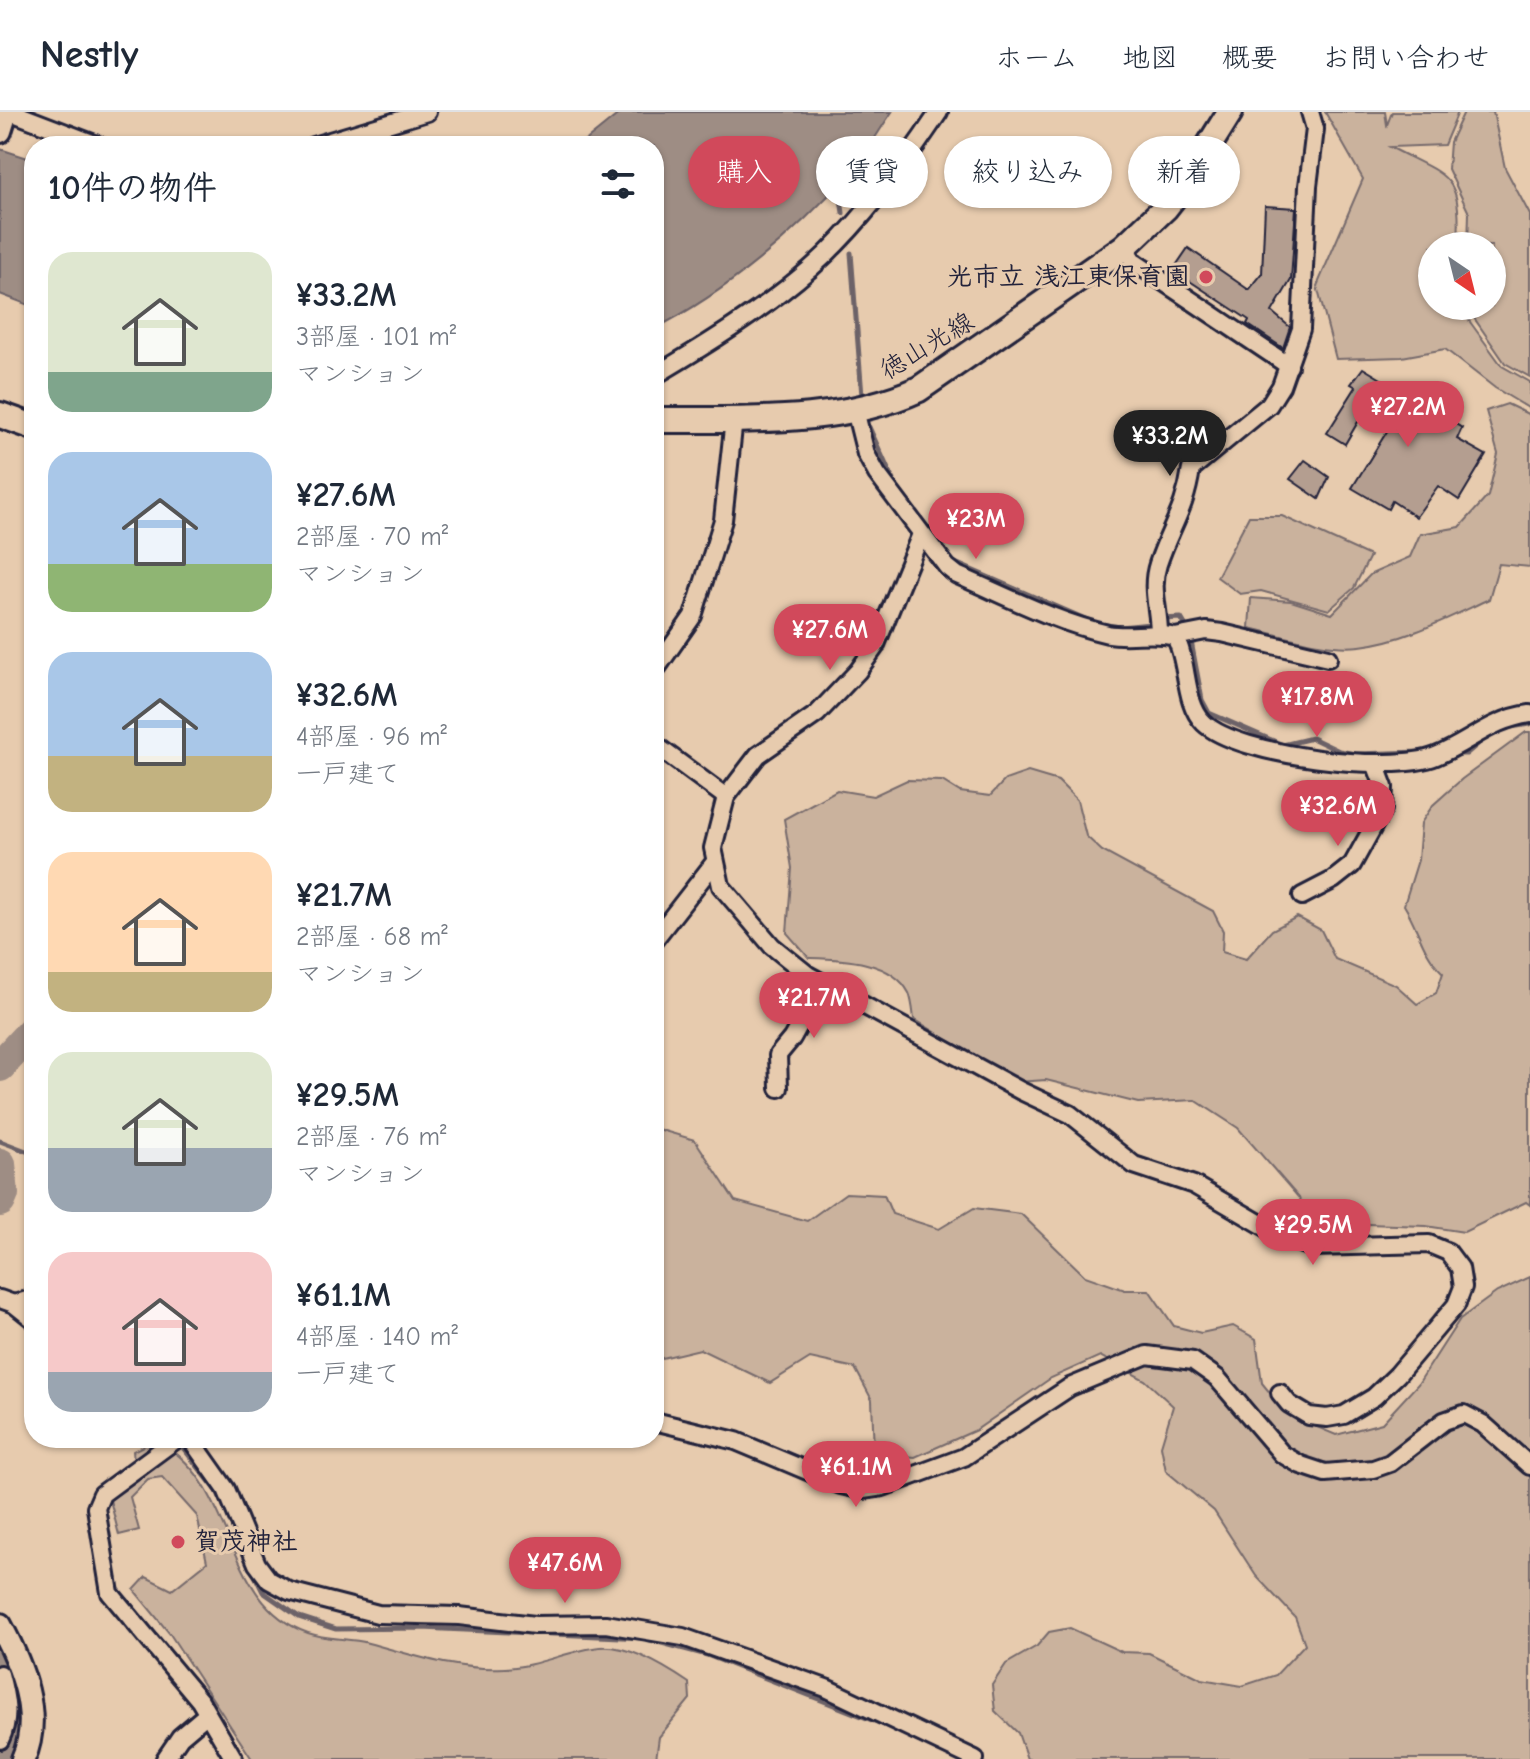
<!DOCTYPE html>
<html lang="ja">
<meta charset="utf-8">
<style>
:root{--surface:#fff;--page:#f2f2f3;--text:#1f2937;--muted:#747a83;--line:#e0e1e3;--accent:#d1495b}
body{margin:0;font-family:"Comic Neue","Klee One",sans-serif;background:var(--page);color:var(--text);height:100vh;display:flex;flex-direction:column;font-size:30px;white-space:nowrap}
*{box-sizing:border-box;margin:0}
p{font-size:26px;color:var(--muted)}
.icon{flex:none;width:44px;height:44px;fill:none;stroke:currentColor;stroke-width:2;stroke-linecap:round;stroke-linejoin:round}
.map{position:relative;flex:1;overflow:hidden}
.details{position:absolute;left:24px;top:24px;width:640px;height:1312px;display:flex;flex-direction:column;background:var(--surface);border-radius:32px;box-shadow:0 2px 6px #0004}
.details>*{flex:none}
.banner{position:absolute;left:688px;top:24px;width:722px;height:72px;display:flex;gap:16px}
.needle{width:52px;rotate:145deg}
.fabs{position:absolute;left:1418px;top:120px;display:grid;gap:16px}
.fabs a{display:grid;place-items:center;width:88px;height:88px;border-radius:50%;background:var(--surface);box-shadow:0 2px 6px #0004;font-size:40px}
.price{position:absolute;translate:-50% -68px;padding:0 18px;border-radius:28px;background:var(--accent);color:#fff;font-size:26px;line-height:52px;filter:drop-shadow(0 2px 4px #0008)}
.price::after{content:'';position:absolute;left:50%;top:48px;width:24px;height:18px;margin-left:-12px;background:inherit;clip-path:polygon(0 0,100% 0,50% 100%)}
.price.on{background:#222;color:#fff}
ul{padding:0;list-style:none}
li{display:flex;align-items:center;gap:24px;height:200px;padding:0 24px}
li span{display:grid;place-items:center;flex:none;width:224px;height:160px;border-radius:24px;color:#555}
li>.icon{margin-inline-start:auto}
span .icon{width:96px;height:96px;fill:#fffc;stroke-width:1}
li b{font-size:34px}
h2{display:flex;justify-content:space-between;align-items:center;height:96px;padding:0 24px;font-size:34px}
.tag{padding:0 28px;border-radius:36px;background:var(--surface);box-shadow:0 2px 6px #0004;font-size:28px;line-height:72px}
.tag.on{background:var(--accent);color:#fff}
header{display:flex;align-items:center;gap:48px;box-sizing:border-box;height:112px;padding:0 40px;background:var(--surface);border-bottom:2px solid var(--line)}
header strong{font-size:38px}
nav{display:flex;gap:44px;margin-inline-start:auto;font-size:28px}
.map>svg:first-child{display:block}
</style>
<header>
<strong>Nestly</strong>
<nav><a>ホーム</a><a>地図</a><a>概要</a><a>お問い合わせ</a></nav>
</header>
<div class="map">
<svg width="1530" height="1647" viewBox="0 0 1530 1647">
<rect width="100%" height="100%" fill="#e7cbae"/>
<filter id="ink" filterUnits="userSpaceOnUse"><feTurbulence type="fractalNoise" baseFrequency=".0125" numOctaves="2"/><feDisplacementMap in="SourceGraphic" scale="16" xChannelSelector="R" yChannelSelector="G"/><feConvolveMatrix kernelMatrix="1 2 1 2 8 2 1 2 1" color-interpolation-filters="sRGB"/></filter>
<g filter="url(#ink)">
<g fill="#cab29d" stroke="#766a6c" stroke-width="2">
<path d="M1325 0H1385L1387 13 1392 0H1458L1444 33 1390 35C1449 66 1462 60 1458 134H1432V194H1464L1465 203 1502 254 1530 270V297L1495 276 1445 237 1402 245 1336 247 1317 174 1363 67Z"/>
<polygon points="1464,0 1493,0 1505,56 1530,103 1530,265 1505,251 1470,200 1469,194 1492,194 1492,134 1468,134 1469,101 1448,57 1450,30"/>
<path d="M1507 292 1530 303V455L1499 452 1489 487C1448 506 1405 529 1360 534 1324 538 1283 523 1249 516L1251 486 1291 489 1332 502 1371 462 1410 445 1420 422 1460 415 1488 384 1498 342 1486 299Z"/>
<polygon points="1249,404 1282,404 1370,444 1354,476 1329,498 1261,479 1240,482 1217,465"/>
<path d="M1526 620H1530V1093L1526 1090 1464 1120 1426 1114 1307 1110 1299 1086 1238 1016 1195 988 1138 991 1046 968 1017 970 914 907C913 899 912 888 909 881 892 848 841 847 809 846L787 821 792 756 784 707 837 678 873 684 907 668 942 669 960 680 990 684 1005 668 1028 660 1058 669 1077 688 1086 724 1102 739 1213 799 1223 819 1222 840 1246 847 1272 818 1297 805 1321 818 1335 847 1396 873 1417 892 1436 881 1443 861C1422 841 1419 817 1404 793L1418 748 1421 711 1433 693 1462 667Z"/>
<polygon points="654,1016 695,1028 735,1089 807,1109 846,1081 884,1083 892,1102 939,1117 974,1096 1021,1102 1085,1164 1125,1178 1149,1178 1174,1214 1201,1221 1233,1214 1256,1227 1262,1271 1288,1303 1336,1323 1382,1311 1418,1272 1460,1207 1497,1180 1530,1165 1530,1647 1027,1647 1018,1621 995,1599 992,1573 1006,1552 1037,1534 1049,1520 1070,1516 1122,1540 1149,1541 1202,1567 1242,1574 1276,1563 1305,1532 1295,1505 1256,1464 1214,1399 1166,1359 1161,1334 1173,1294 1145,1268 1100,1244 1051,1266 976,1318 915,1345 874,1341 872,1288 855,1256 810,1246 770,1271 700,1237 654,1248"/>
<path d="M155 1328C240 1369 220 1491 308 1521 327 1528 349 1526 368 1531 414 1543 457 1559 505 1556 537 1555 569 1538 600 1535 629 1532 667 1556 689 1571L690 1587 659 1625 656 1647H252L170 1522 134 1478 146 1465 172 1478 207 1450 197 1404 162 1365 148 1367 130 1385 139 1418 119 1423 110 1388 135 1361 133 1339Z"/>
</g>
<g fill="#9e8d84" stroke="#6c6267" stroke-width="2">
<path d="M621 0H892C878 20 866 42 850 60 795 122 727 180 654 217V34H579Z"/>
<polygon points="0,37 34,48 34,195 0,182"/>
</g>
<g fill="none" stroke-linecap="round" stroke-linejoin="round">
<g stroke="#6c6267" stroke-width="5">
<polyline points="838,66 843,101"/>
<polyline points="851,141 862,284"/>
<polyline points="869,315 896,375 939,432"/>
<polyline points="953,450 1090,509"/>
<polyline points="1162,507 1181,506 1187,516"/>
<polyline points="1099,512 1121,515 1150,512"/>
<polyline points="1190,524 1202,588 1209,601 1283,633 1312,626 1339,639 1356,642 1421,640"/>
<polyline points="1511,615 1530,612"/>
<polyline points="1453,642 1466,642 1487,624"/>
<polyline points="0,1029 34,1042"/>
<polyline points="177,1328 217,1379 228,1402"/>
<polyline points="242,1437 263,1480 299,1505 336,1517 422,1516 643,1526 707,1543 887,1614"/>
</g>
<g stroke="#9e8d84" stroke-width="32">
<polyline points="0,954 34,917"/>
<polyline points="0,1052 3,1082 0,1089"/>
<path d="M0 1539C17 1570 26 1614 9 1647"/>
</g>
</g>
<g fill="#b49e90" stroke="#22223b" stroke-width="2">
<polygon points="1265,94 1296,96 1291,168 1272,200 1290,215 1283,236 1247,212 1249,208 1173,158 1188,136 1249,178 1262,162"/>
<polygon points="1363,256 1462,316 1457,327 1486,343 1459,388 1438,374 1416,405 1392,389 1388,397 1352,376 1397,303 1372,286 1345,332 1327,321 1356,275 1351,272"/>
<polygon points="1305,348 1329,365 1319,387 1290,367"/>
</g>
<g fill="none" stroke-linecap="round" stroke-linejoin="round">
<g stroke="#22223b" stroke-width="22">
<g id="street">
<polyline points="11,0 100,34"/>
<polyline points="313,34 427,0"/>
<polyline points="1124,135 1134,150 1289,254"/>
<path d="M654 264C708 232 763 198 811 156 860 113 903 54 939 0"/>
<path d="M855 298 866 342 877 362 947 455 957 463C1006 484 1055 510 1108 522 1130 526 1153 519 1175 525 1189 550 1183 590 1204 611 1238 644 1393 662 1436 644 1470 630 1492 607 1530 602"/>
<polyline points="921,422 875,535 858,559 817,602 758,643 726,685 713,736 721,774 772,834 808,863 1021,979 1070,1002 1134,1053 1194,1073 1283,1125 1312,1135 1429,1132 1448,1140 1460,1156 1463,1175 1456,1193 1397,1263 1374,1285 1344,1303 1327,1306 1309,1304 1289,1292 1280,1281"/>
<path d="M1159 521C1159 497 1150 476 1158 452 1170 415 1185 399 1191 357L1269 293 1281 274 1301 217 1308 74 1315 17 1310 0"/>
<polyline points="1175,525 1206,519 1222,521 1328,546"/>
<polyline points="654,560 693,504 723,408 734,307"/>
<polyline points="654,632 726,685"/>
<polyline points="1302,784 1333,768 1352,753 1383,697 1384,675 1375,651"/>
<polyline points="654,828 714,751"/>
<polyline points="779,976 778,943 792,926 822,872"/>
<polyline points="0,1187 14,1192 34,1208"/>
<polyline points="14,1192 34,1186"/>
<polyline points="654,1309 736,1329 841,1373 863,1378 883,1375 964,1345 1070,1275 1147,1243 1193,1249 1217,1266 1282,1342 1301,1353 1325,1361 1373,1357 1390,1351 1444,1309 1464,1302 1483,1312 1530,1354"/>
<polyline points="178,1326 102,1382 96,1396 110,1481 200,1589 234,1647"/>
<polyline points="190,1326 226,1377 257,1452 269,1468 289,1479 378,1502 459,1504 535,1513 606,1512 683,1525 826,1576 975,1647"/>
<path d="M0 1562C6 1585 11 1606 0 1628"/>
<polyline points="165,1647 180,1625 206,1603"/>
</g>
</g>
<g stroke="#22223b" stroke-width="28">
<g id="secondary">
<polyline points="0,19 6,0"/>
<path d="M0 1513C21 1552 43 1603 23 1647"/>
</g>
</g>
<g stroke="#22223b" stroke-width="30">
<g id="primary">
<polyline points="0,303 34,315"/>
<path d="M654 308C741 307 838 314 919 277L1124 135 1165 96 1190 64 1230 0"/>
</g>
</g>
<use href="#street" stroke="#e7cbae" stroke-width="16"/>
<use href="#secondary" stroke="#e7cbae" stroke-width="22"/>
<use href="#primary" stroke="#e7cbae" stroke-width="24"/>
</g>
</g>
<g fill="#d1495b" stroke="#e7cbae" stroke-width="3">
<circle cx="1206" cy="165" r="8"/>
<circle cx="178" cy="1430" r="8"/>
</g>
<g text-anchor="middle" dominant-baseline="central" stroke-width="6" stroke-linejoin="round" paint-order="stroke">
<g font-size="26" font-weight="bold" fill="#22223b" stroke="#e7cbae" text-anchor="end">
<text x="1190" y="165">光市立 浅江東保育園</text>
<text x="194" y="1430" text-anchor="start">賀茂神社</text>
</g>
<g font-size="26" fill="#22223b" stroke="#e7cbae">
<text transform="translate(927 234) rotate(-31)">徳山光線</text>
</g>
</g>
</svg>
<div class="fabs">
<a><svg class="needle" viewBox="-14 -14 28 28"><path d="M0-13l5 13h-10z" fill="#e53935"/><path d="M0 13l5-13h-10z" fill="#747a83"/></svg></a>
</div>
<b class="price" style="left:1408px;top:337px">¥27.2M</b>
<b class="price on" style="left:1170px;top:366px">¥33.2M</b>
<b class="price" style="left:976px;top:449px">¥23M</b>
<b class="price" style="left:830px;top:560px">¥27.6M</b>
<b class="price" style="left:1317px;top:627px">¥17.8M</b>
<b class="price" style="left:1338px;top:736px">¥32.6M</b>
<b class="price" style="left:814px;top:928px">¥21.7M</b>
<b class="price" style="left:1313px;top:1155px">¥29.5M</b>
<b class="price" style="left:856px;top:1397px">¥61.1M</b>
<b class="price" style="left:565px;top:1493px">¥47.6M</b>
<div class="banner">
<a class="tag on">購入</a>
<a class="tag">賃貸</a>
<a class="tag">絞り込み</a>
<a class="tag">新着</a>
</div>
<section class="details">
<h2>10件の物件<svg class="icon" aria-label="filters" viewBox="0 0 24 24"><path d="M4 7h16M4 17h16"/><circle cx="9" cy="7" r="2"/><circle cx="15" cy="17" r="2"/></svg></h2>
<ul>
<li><span style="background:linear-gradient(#dfe7d0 75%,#7fa58c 0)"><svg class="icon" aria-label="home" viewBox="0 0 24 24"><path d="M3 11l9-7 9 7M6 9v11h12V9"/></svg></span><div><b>¥33.2M</b><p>3部屋 · 101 m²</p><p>マンション</p></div></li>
<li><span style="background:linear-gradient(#a9c7e8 70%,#8fb573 0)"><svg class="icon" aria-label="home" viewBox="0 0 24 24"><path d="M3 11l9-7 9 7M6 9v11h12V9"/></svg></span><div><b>¥27.6M</b><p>2部屋 · 70 m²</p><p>マンション</p></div></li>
<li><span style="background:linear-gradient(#a9c7e8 65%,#c2b280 0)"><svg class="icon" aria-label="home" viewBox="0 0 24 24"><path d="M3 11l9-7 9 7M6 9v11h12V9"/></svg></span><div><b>¥32.6M</b><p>4部屋 · 96 m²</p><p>一戸建て</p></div></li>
<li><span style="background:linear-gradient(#ffd9b3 75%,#c2b280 0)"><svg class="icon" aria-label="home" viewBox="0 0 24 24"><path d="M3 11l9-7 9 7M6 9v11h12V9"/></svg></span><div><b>¥21.7M</b><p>2部屋 · 68 m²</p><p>マンション</p></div></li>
<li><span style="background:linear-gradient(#dfe7d0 60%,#9aa5b1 0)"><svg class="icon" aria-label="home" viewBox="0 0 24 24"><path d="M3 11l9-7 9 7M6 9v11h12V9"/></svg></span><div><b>¥29.5M</b><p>2部屋 · 76 m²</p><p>マンション</p></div></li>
<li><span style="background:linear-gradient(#f6c9c9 75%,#9aa5b1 0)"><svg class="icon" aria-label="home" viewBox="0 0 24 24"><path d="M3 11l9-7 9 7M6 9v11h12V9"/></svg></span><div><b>¥61.1M</b><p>4部屋 · 140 m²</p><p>一戸建て</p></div></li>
</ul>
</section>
</div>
